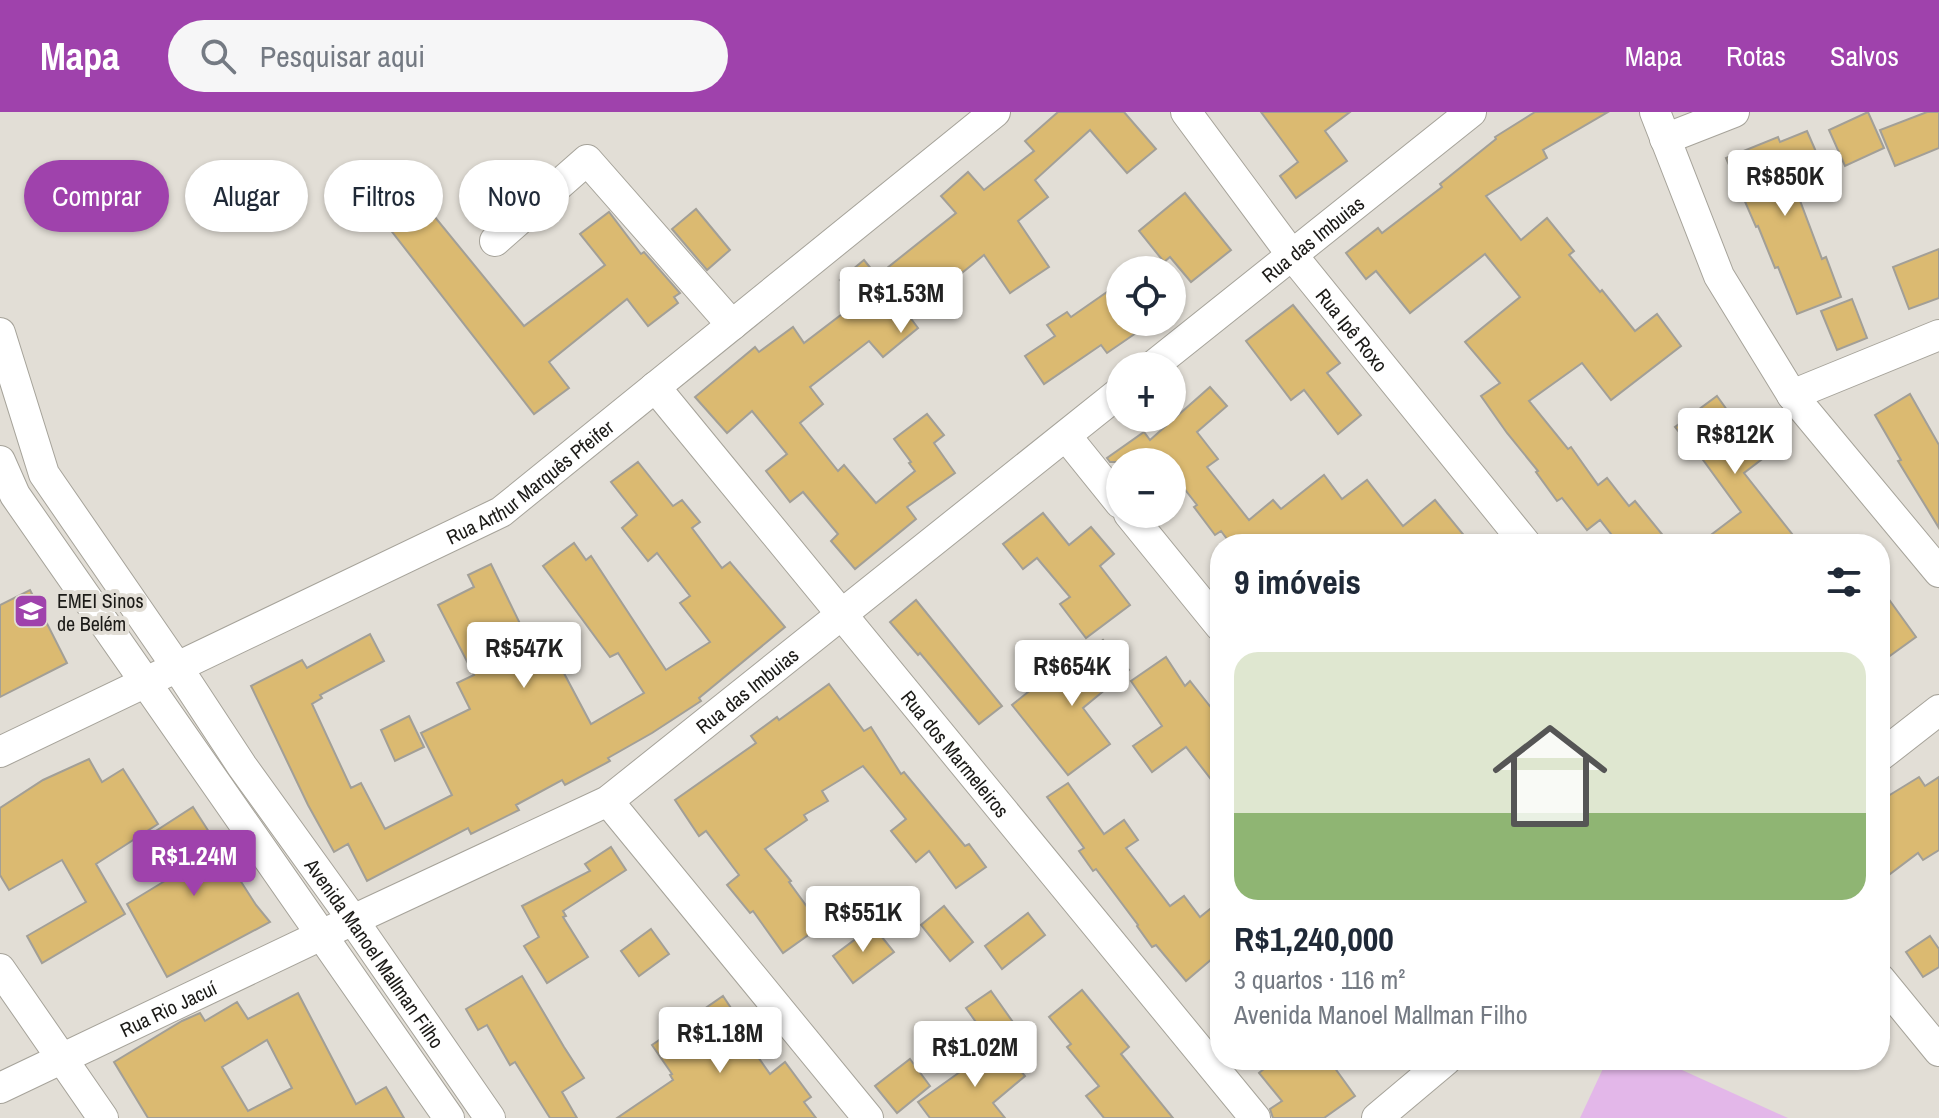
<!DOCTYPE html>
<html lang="pt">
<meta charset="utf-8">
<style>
:root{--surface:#fff;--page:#f6f6f7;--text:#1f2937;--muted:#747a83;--line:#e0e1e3;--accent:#9f42ac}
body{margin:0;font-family:"Archivo Narrow",sans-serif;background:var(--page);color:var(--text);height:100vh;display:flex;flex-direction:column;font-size:30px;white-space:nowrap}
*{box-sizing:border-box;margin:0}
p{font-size:26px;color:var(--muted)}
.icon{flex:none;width:44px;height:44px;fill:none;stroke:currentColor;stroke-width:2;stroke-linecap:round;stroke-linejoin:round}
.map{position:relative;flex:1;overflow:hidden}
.panel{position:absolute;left:1210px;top:422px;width:680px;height:536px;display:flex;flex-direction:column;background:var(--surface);border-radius:32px;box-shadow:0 2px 6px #0004}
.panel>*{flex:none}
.hud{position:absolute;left:24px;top:48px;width:760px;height:72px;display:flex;gap:16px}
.controls{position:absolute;left:1106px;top:144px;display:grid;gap:16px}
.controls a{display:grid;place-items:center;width:80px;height:80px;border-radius:50%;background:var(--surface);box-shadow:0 2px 6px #0004;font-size:40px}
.price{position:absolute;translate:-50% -68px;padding:0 18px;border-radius:8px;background:#fff;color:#222;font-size:26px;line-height:52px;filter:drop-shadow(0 2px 4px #0008)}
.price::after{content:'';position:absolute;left:50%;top:48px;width:24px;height:18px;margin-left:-12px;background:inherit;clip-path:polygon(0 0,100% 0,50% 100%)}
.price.current{background:var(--accent);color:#fff}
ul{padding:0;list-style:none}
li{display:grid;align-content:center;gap:16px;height:424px;padding:0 24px}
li+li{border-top:2px solid var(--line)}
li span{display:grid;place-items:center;height:248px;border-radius:24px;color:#555}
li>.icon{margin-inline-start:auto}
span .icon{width:144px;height:144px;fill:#fffc;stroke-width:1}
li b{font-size:34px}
h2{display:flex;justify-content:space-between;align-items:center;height:96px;padding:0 24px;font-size:34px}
.chip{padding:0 28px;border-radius:36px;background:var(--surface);box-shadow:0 2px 6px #0004;font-size:28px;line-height:72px}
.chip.current{background:var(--accent);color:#fff}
header{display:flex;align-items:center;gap:48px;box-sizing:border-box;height:112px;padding:0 40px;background:var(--accent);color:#fff}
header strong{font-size:38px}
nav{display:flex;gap:44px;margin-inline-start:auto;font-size:28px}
.search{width:560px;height:72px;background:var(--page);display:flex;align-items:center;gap:20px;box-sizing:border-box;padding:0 28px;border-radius:44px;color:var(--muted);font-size:30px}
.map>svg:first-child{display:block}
</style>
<header>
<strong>Mapa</strong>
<div class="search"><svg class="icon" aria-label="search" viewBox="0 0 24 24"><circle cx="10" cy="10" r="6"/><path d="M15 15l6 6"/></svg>Pesquisar aqui</div>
<nav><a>Mapa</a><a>Rotas</a><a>Salvos</a></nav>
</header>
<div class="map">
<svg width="1939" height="1006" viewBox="0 0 1939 1006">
<rect width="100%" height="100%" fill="#e2ded6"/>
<polygon fill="#e3b7e9" points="1607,948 1660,948 1788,1006 1580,1006"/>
<g fill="#dbba71" stroke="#a29f97" stroke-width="2" fill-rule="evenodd">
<polygon points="1058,0 1124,0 1156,37 1127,61 1090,18 1035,68 1048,85 1018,109 1049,155 1010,181 984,143 909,204 918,216 883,245 869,229 810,275 823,292 800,311 838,359 844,353 876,391 915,359 909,351 911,350 894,327 927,302 944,323 934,331 955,361 907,395 916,407 855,457 831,429 838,422 803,380 790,390 766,359 787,342 752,299 727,321 695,285 755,235 759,240 793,215 804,231 859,189 840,168 864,148 877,164 956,101 941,84 968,60 984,78 1034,39 1025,29"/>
<polygon points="1261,0 1350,0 1325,19 1347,49 1296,86 1280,64 1298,50"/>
<polygon points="1535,0 1608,0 1543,38 1547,46 1486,84 1521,128 1547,106 1574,139 1569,143 1600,180 1602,178 1635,219 1657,202 1681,234 1611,288 1582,251 1529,289 1568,337 1571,335 1598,373 1607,366 1629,394 1635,389 1670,432 1619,432 1600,408 1587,418 1562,386 1557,389 1536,360 1538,359 1507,321 1481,284 1500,271 1465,230 1520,185 1485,142 1410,201 1376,159 1366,167 1346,141 1378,116 1382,121 1442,75 1440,72 1496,27 1495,25"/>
<polygon points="1868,0 1884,36 1845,54 1829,18"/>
<polygon points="1927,0 1939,0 1939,36 1895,54 1880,18"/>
<polygon points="1807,19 1817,42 1787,54 1822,147 1826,145 1841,185 1797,202 1778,155 1775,156 1758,114 1756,115 1726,46 1778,25 1780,30"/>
<polygon points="394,55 524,214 605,153 580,122 609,100 641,142 644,140 680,181 674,185 678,191 648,214 627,187 549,250 569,276 534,302 361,80"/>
<polygon points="1185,81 1231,138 1191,170 1170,145 1164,150 1139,119"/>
<polygon points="696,97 730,138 707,158 672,117"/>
<polygon points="1939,137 1939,186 1909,197 1893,155"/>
<polygon points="1120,171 1120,210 1152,210 1107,241 1101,233 1044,272 1025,244 1055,224 1047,213 1067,200 1071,205"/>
<polygon points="1852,187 1867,226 1837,238 1821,199"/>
<polygon points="1293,193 1340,251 1327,261 1361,303 1338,322 1304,278 1291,288 1246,229"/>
<polygon points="1210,275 1227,294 1197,320 1218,347 1207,355 1249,408 1273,388 1281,397 1324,363 1342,387 1367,368 1403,414 1435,388 1471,432 1221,432 1227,427 1221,419 1215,423 1194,395 1197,393 1172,361 1172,350 1110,350 1107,346 1144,320 1150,328"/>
<polygon points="1910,282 1939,333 1939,416 1898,349 1901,348 1875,303"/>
<polygon points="1717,284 1743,320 1750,315 1770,341 1744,361 1800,432 1699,432 1741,400 1695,337 1693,338 1675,315"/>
<polygon points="638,350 673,394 682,388 700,410 692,416 722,456 730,450 785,515 699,586 701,589 652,621 608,646 610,649 565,673 562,668 516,693 519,698 471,722 468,716 367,769 348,732 334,740 308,693 251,574 302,548 307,556 370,522 384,549 320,583 322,586 312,592 351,676 361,671 385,717 452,683 421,621 470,597 457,571 474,563 438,493 474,475 468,463 491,452 543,559 558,550 591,612 644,581 618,541 610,545 543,454 574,431 586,448 591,444 666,558 710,530 680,491 690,484 657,441 648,449 622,416 637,403 611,370"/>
<polygon points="1043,401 1069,433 1091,415 1114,442 1100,454 1130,493 1086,526 1060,492 1070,485 1037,446 1023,457 1003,432"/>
<polygon points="1880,475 1916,525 1880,551"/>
<polygon points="30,478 67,551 0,585 0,493"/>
<polygon points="916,488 1002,594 979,612 920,541 918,543 890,510"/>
<polygon points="1103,528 1129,558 1083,596 1110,632 1068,663 1012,593 1038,572 1044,578"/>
<polygon points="1166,545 1185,574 1190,569 1220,607 1220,679 1186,635 1152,660 1133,634 1162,614 1131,569"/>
<polygon points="829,572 864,619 871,615 901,662 904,660 965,734 969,732 986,755 956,776 929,739 916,750 891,719 906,707 863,654 822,679 828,689 804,703 807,708 765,737 791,769 789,770 821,814 783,841 753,799 750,801 727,773 739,763 706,719 699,724 675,688 756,631 751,624 777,605 779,608"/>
<polygon points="409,604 424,635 395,649 381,618"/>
<polygon points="89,647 102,670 123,657 158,712 96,752 125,802 42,851 27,824 86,790 62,748 9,778 0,763 0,696 43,668"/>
<polygon points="1919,665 1925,674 1939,665 1939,738 1923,748 1918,741 1890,762 1880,749 1880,689"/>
<polygon points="1068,671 1104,722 1124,708 1138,728 1126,736 1170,794 1184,784 1200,805 1220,789 1220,840 1186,869 1156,833 1152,835 1137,814 1138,813 1096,757 1093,759 1079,739 1084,736 1047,685"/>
<polygon points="193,695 256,793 270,810 167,865 127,792 173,764 148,724"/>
<polygon points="611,735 626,758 563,799 566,804 563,805 588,845 547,871 524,834 539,825 522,794 590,759 585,752"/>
<polygon points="944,794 973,830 950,849 921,813"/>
<polygon points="1028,801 1045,823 1002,857 985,834"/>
<polygon points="873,814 894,840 853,871 833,844"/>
<polygon points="651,817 669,842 639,864 621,839"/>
<polygon points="1930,824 1939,837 1939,855 1923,865 1906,840"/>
<polygon points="522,864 564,935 584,966 562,980 577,1006 550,1006 515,950 510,953 487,913 478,918 466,897"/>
<polygon points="1082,878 1129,935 1121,942 1173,1006 1104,1006 1086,984 1099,974 1067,935 1071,932 1049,905"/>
<polygon points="991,879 1015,913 990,930 966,896"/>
<path d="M298 881 356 992 386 975 404 1006H148L114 950 182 909 200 901 205 909 237 890 248 907ZM267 928 292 976 248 999 222 955Z"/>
<polygon points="723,884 739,908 734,911 770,962 785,950 811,985 804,990 816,1006 617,1006 673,968 670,963 672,962 652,933"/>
<polygon points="999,932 1025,964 993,991 1005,1006 930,1006 918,990"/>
<polygon points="910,947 930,974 897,1001 875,974"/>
<polygon points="1275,948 1329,948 1355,984 1324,1006 1273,1006 1270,997 1282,989 1259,961"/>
</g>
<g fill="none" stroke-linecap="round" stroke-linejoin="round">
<g stroke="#a6a39a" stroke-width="32">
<g id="minor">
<path id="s1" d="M1186 0 1292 143 1526 432"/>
<polyline points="1655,0 1719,164 1792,283 1939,460"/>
<polyline points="1665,27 1734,0"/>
<polyline points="495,129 587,48 732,213"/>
<path id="s2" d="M0 221 44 362 177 555 242 654 353 808 490 1006"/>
<path id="s3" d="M1153 254 1471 0"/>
<path id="s4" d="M655 275 1255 1006"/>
<polyline points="1792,283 1939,223"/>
<polyline points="1066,324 1120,391"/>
<polyline points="0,349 15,383 449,1006"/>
<polyline points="1129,402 1220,514"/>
<path id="s5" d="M0 640 501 400 995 0"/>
<polyline points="1880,644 1939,598"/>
<polyline points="608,689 868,1006"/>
<polyline points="0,857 103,1006"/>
<polyline points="1880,867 1939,939"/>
<path id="s6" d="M0 976 353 808 608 689 1120 280"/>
<polyline points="1377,1006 1446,948"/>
</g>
</g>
<use href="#minor" stroke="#fff" stroke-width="30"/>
</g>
<defs>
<g id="school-square" transform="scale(1.8)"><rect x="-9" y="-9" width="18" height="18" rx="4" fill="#9f42ac" stroke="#e2ded6"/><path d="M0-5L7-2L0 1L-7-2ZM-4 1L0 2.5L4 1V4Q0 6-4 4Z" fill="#fff"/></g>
</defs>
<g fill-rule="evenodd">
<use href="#school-square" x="31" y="499"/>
</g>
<g text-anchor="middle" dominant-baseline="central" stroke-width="8" stroke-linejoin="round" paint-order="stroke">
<g font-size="20" fill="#1b1a17" stroke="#e2ded6">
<text stroke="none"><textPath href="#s3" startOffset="204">Rua das Imbuias</textPath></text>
<text stroke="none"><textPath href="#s1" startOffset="274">Rua Ipê Roxo</textPath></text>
<text stroke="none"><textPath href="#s5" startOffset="596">Rua Arthur Marquês Pfeifer</textPath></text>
<text stroke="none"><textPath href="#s6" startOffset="850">Rua das Imbuias</textPath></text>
<text stroke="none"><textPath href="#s4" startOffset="474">Rua dos Marmeleiros</textPath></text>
<text stroke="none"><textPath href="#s2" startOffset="730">Avenida Manoel Mallman Filho</textPath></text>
<text stroke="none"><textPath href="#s6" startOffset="186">Rua Rio Jacuí</textPath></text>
</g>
<g font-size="20" fill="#1b1a17" stroke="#e2ded6" text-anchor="start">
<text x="57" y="488">EMEI Sinos<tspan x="57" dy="23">de Belém</tspan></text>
</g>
</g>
</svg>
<div class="controls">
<a><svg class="icon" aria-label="locate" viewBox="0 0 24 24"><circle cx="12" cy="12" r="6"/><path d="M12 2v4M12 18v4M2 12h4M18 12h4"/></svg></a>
<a>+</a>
<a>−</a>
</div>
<b class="price" style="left:1785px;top:106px">R$850K</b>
<b class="price" style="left:901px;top:223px">R$1.53M</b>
<b class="price" style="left:1735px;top:364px">R$812K</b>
<b class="price" style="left:524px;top:578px">R$547K</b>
<b class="price" style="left:1072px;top:596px">R$654K</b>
<b class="price current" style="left:194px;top:786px">R$1.24M</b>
<b class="price" style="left:863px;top:842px">R$551K</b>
<b class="price" style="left:720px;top:963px">R$1.18M</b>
<b class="price" style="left:975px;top:977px">R$1.02M</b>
<div class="hud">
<a class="chip current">Comprar</a>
<a class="chip">Alugar</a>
<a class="chip">Filtros</a>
<a class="chip">Novo</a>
</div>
<section class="panel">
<h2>9 imóveis<svg class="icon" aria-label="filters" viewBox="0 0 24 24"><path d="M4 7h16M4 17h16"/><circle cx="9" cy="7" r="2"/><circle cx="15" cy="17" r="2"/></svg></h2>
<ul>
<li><span style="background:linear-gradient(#dfe7d0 65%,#8fb573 0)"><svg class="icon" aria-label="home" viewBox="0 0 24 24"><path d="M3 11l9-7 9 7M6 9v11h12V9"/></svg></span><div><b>R$1,240,000</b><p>3 quartos · 116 m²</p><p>Avenida Manoel Mallman Filho</p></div></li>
</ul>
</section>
</div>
